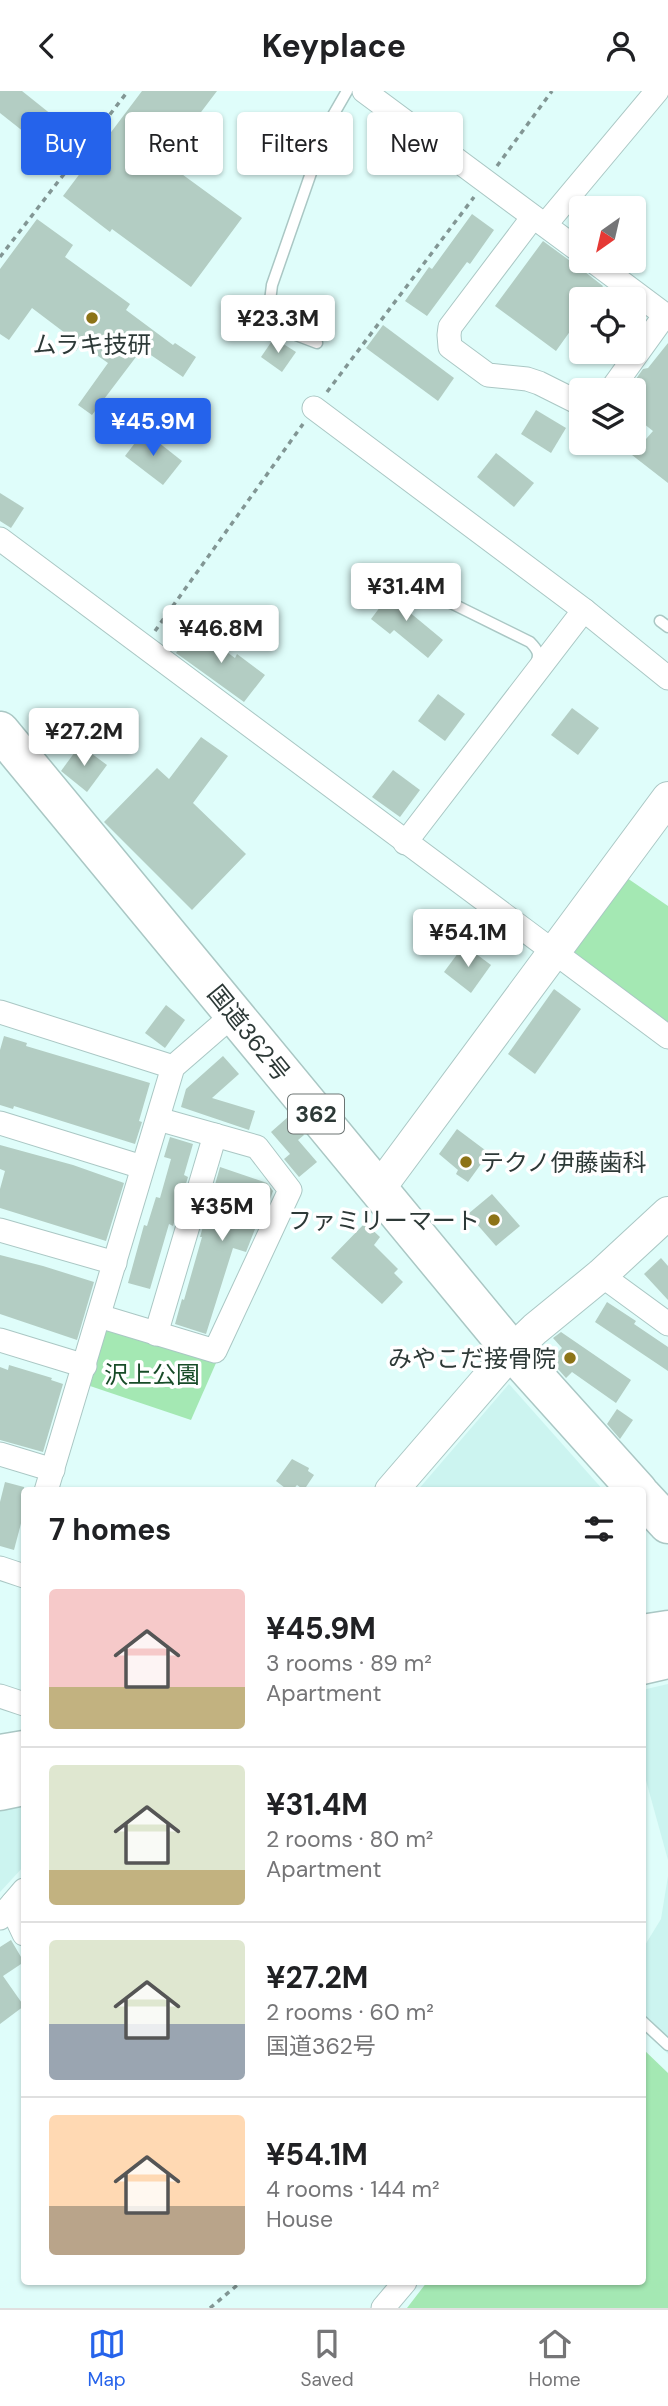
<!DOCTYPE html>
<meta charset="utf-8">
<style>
:root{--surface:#fff;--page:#f2f2f2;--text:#202124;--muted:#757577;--line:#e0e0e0;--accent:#2563eb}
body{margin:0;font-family:"DM Sans","Noto Sans JP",sans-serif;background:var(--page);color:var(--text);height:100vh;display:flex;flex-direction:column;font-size:26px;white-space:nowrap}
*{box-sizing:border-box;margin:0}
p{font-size:23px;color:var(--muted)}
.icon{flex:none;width:38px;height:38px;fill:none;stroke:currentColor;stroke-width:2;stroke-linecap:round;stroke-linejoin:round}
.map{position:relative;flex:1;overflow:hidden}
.sheet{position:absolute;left:21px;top:1396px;width:625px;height:798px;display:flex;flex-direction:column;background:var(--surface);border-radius:7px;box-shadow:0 2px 5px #0004}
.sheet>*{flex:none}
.hud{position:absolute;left:21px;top:21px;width:626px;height:63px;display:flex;gap:14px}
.needle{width:46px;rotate:214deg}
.tools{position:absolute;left:569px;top:105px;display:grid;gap:14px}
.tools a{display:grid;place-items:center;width:77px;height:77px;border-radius:7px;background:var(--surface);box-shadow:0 2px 5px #0004;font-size:35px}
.price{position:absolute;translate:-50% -60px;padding:0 16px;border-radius:7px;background:#fff;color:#222;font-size:23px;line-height:46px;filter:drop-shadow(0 2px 4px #0008)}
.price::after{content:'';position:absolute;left:50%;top:42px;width:21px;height:16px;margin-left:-10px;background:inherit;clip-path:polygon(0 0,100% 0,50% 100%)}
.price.selected{background:var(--accent);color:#fff}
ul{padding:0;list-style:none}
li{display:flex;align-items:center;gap:21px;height:175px;padding:0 28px}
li+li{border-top:2px solid var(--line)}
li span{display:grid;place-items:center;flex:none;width:196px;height:140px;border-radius:7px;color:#555}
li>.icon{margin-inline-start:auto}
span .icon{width:84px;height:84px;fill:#fffc;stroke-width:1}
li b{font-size:30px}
h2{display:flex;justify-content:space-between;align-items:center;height:84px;padding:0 28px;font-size:30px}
.chip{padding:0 24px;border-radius:7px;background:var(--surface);box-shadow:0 2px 5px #0004;font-size:24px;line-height:63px}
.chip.selected{background:var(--accent);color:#fff}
header{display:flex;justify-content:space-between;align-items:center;height:91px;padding:0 28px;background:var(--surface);font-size:32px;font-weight:700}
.tab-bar{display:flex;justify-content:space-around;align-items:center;height:98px;border-top:2px solid var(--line);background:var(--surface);font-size:19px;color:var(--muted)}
.tab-bar a{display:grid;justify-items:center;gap:4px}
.tab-bar .selected{color:var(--accent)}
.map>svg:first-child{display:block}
</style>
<header><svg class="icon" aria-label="back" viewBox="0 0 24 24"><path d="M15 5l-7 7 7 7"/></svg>Keyplace<svg class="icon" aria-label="person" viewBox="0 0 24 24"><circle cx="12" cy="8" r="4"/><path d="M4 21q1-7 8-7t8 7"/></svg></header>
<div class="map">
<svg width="668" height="2217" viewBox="0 0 668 2217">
<rect width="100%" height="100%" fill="#dffdfa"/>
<g fill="#ccf4f0">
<polygon points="509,1293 604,1400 417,1400"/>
<polygon points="668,1593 668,1769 642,1675 642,1599"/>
<polygon points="24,1715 24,1775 0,1801 0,1719"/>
<polygon points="668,1785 668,1963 642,1935 642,1859 661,1828"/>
</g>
<g fill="#a4e8b3">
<polygon points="627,787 668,815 668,935 576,866 573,860"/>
<polygon points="106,1237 216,1272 191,1329 90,1295"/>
<polygon points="642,1957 668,1982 668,2217 407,2217 427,2191 642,2191"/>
</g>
<g fill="#b3cdc3">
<polygon points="0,0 22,0 67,36 48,60 0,22"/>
<polygon points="142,0 217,0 164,70 242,127 191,196 112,138 110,141 63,105"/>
<polygon points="472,123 494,139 470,173 467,171 427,225 405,210 429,176 432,178"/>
<polygon points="37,128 73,154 65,166 130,213 126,219 173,254 175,252 196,266 183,286 142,258 92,324 78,314 108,272 81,253 76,260 65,252 69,245 32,217 9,249 0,243 0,178"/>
<polygon points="543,150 573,172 580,175 585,181 603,195 594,208 581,208 581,225 556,260 495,215"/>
<polygon points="383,234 454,287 438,310 366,257"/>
<polygon points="274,247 296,261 282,281 261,266"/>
<polygon points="668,252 668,392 632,364 653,340 634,325 634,299 628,299 643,278 648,277"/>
<polygon points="536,319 566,337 551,362 521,343"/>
<polygon points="144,340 182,370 163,394 125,365"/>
<polygon points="496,362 534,392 514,416 477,386"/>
<polygon points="0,402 24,417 11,437 0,430"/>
<polygon points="396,495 415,510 408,520 443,549 428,567 394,539 390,543 371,528"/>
<polygon points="194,537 235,567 237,563 265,584 244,611 176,562"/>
<polygon points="438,603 465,623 445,650 418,630"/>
<polygon points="572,617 599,637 578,664 551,644"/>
<polygon points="201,646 228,665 193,712 246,763 192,819 104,731 157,677 169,688"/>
<polygon points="80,654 107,674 87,701 61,680"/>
<polygon points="393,679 420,699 400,726 372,706"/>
<polygon points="464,854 491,874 471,902 444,881"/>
<polygon points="554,898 581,918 535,983 508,963"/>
<polygon points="166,914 185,929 165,957 145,942"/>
<polygon points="4,945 27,952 26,955 150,992 139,1030 142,1031 135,1053 14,1015 13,1018 0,1014 0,959"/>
<polygon points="223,965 239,983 212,1007 255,1020 249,1039 181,1016 186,998"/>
<polygon points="288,1026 304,1044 298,1049 317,1071 299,1086 284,1068 290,1063 271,1041"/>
<polygon points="457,1038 489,1062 468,1091 456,1083 458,1079 439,1063"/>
<polygon points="170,1046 193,1053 184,1084 188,1086 173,1135 169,1133 150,1198 128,1192 144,1134 147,1135 156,1106 160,1107 171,1068 164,1066"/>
<polygon points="0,1054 73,1074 124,1092 106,1150 0,1117 0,1098 5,1080 0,1078"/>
<polygon points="220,1076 267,1092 273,1100 267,1116 264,1115 246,1161 233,1157 206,1243 175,1233 182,1208 184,1209 202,1146 200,1146"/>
<polygon points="492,1103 520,1135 496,1155 468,1123"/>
<polygon points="365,1132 380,1146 374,1154 398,1178 394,1182 403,1191 382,1213 331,1167"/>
<polygon points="0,1164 43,1175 94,1191 77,1249 0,1223"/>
<polygon points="661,1167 668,1175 668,1209 644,1183"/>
<polygon points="607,1211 636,1230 634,1233 668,1256 668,1280 595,1231"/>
<polygon points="561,1241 631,1289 616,1312 572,1281 566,1287 550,1269 562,1257 553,1247"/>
<polygon points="9,1274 52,1287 51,1289 63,1293 43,1361 0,1349 0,1276 8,1279"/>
<polygon points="617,1318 633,1329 620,1348 607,1333"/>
<polygon points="292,1368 309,1377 308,1380 314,1384 304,1399 297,1394 292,1400 289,1400 276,1390"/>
<polygon points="5,1391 24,1396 24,1421 14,1459 0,1455 0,1411"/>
<polygon points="11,1849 24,1871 3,1885 24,1915 0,1933 0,1856"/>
</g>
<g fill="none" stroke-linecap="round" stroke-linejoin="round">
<g stroke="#aac7c4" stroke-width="13">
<g id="lane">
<polyline points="317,252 296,244 271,229 269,218 272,194 328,33 347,0"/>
<path d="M426 502 453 513 530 551C538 559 540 563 536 573"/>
<polyline points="660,530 668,536"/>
<polyline points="642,1930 668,1954"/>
</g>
</g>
<g stroke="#aac7c4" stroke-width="25">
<g id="street">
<polyline points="364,0 581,161"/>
<polyline points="533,126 450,236 449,244 450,256 488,284 527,288 539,292 581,313"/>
<polyline points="545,134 657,0"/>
<polyline points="593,170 668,226"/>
<polyline points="611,299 665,224"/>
<polyline points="314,317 584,519 668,587"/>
<polyline points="0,448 668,946"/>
<polyline points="405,752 584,519"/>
<polyline points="0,921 173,976"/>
<polyline points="0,1032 142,1076"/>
<polyline points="0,1139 115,1172"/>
<polyline points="601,1184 668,1233"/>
<polyline points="99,1225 215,1260 290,1099 257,1056 158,1028"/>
<polyline points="156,1243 215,1044"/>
<polyline points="0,1249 85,1275"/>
<polyline points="0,1363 53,1379"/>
<polyline points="46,1400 173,976 234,923"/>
<polyline points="0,1477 24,1485"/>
<polyline points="0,1605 24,1613"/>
<polyline points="13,1812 16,1826 24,1843"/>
<polyline points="0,1827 24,1799"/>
<polyline points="383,2217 405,2191"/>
</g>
</g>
<g stroke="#aac7c4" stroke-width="34">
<g id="secondary">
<polyline points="378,1099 668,707"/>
<polyline points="391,1400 512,1260 535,1238 601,1184 668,1122"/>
</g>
</g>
<g stroke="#aac7c4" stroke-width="41">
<g id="highway">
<polyline points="0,640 512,1260 638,1400"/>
<polyline points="642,1405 668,1433"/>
<polyline points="642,1543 668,1539"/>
<polyline points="642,1574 668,1568"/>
<polyline points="0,1663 24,1659"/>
<polyline points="0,1700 24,1695"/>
</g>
</g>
<g stroke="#829694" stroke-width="3.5" stroke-dasharray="5 5" stroke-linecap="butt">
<polyline points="497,75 552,0"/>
<polyline points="0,166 128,0"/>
<polyline points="327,301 474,106"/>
<polyline points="155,540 303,333"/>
<polyline points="210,2217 241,2191"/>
</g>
<use href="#lane" stroke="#fff" stroke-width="10"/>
<use href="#street" stroke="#fff" stroke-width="23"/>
<use href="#secondary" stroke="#fff" stroke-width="32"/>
<use href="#highway" stroke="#fff" stroke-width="38"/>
</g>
<g fill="#8d7317" stroke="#fff" stroke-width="2.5">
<circle cx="92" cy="227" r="7"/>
<circle cx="466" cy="1071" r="7"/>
<circle cx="494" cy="1129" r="7"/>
<circle cx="570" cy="1267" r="7"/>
</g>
<g text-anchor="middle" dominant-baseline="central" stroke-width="7" stroke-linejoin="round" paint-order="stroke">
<rect fill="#fff" stroke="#6c7473" stroke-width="2" x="288" y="1003.5" width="56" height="39" rx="5"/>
<g font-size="23" font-weight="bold" fill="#2d3937">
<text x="316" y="1023">362</text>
</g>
<g font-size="24" fill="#2d3937" stroke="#fff" text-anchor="end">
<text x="92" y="253" text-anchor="middle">ムラキ技研</text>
<text x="480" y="1071" text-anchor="start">テクノ伊藤歯科</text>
<text x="480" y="1129">ファミリーマート</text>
<text x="556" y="1267">みやこだ接骨院</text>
</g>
<g font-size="24" fill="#2d3937" stroke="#fff">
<text transform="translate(249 942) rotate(51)">国道362号</text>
</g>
<g font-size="24" fill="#184c28" stroke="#fff">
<text x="152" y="1283">沢上公園</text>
</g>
</g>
</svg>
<div class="tools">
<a><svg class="needle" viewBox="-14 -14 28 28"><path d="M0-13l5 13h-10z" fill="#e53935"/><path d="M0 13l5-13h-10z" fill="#757577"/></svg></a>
<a><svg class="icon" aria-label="locate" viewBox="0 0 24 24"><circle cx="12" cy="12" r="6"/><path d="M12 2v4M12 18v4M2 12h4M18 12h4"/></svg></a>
<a><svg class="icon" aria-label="layers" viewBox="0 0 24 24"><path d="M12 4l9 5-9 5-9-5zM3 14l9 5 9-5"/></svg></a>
</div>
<b class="price" style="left:278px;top:264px">¥23.3M</b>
<b class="price selected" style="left:153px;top:367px">¥45.9M</b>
<b class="price" style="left:406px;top:532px">¥31.4M</b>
<b class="price" style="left:221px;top:574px">¥46.8M</b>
<b class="price" style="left:84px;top:677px">¥27.2M</b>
<b class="price" style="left:468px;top:878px">¥54.1M</b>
<b class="price" style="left:222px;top:1152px">¥35M</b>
<div class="hud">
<a class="chip selected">Buy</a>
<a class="chip">Rent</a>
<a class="chip">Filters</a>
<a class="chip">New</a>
</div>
<section class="sheet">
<h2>7 homes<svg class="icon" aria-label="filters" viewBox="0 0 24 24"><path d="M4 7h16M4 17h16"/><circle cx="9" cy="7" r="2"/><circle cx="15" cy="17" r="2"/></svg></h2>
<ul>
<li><span style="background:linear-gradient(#f6c9c9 70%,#c2b280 0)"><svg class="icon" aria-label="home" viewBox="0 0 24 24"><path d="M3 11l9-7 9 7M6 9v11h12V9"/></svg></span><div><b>¥45.9M</b><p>3 rooms · 89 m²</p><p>Apartment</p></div></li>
<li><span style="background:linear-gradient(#dfe7d0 75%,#c2b280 0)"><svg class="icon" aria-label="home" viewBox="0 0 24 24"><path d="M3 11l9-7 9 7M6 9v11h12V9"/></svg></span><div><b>¥31.4M</b><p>2 rooms · 80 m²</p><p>Apartment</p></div></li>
<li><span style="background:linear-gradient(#dfe7d0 60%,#9aa5b1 0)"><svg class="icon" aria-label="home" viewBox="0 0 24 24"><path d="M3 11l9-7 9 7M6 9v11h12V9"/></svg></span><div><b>¥27.2M</b><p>2 rooms · 60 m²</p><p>国道362号</p></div></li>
<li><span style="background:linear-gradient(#ffd9b3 65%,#b9a48a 0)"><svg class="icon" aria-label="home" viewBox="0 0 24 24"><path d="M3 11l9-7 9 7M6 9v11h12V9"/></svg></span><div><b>¥54.1M</b><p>4 rooms · 144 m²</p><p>House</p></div></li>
</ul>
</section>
</div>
<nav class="tab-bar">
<a class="selected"><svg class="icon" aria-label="map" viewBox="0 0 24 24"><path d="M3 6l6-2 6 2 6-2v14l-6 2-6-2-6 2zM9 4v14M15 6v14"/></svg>Map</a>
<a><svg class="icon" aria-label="saved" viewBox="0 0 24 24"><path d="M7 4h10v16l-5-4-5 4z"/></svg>Saved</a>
<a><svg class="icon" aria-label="home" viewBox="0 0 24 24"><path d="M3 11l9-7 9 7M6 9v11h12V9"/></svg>Home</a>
</nav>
